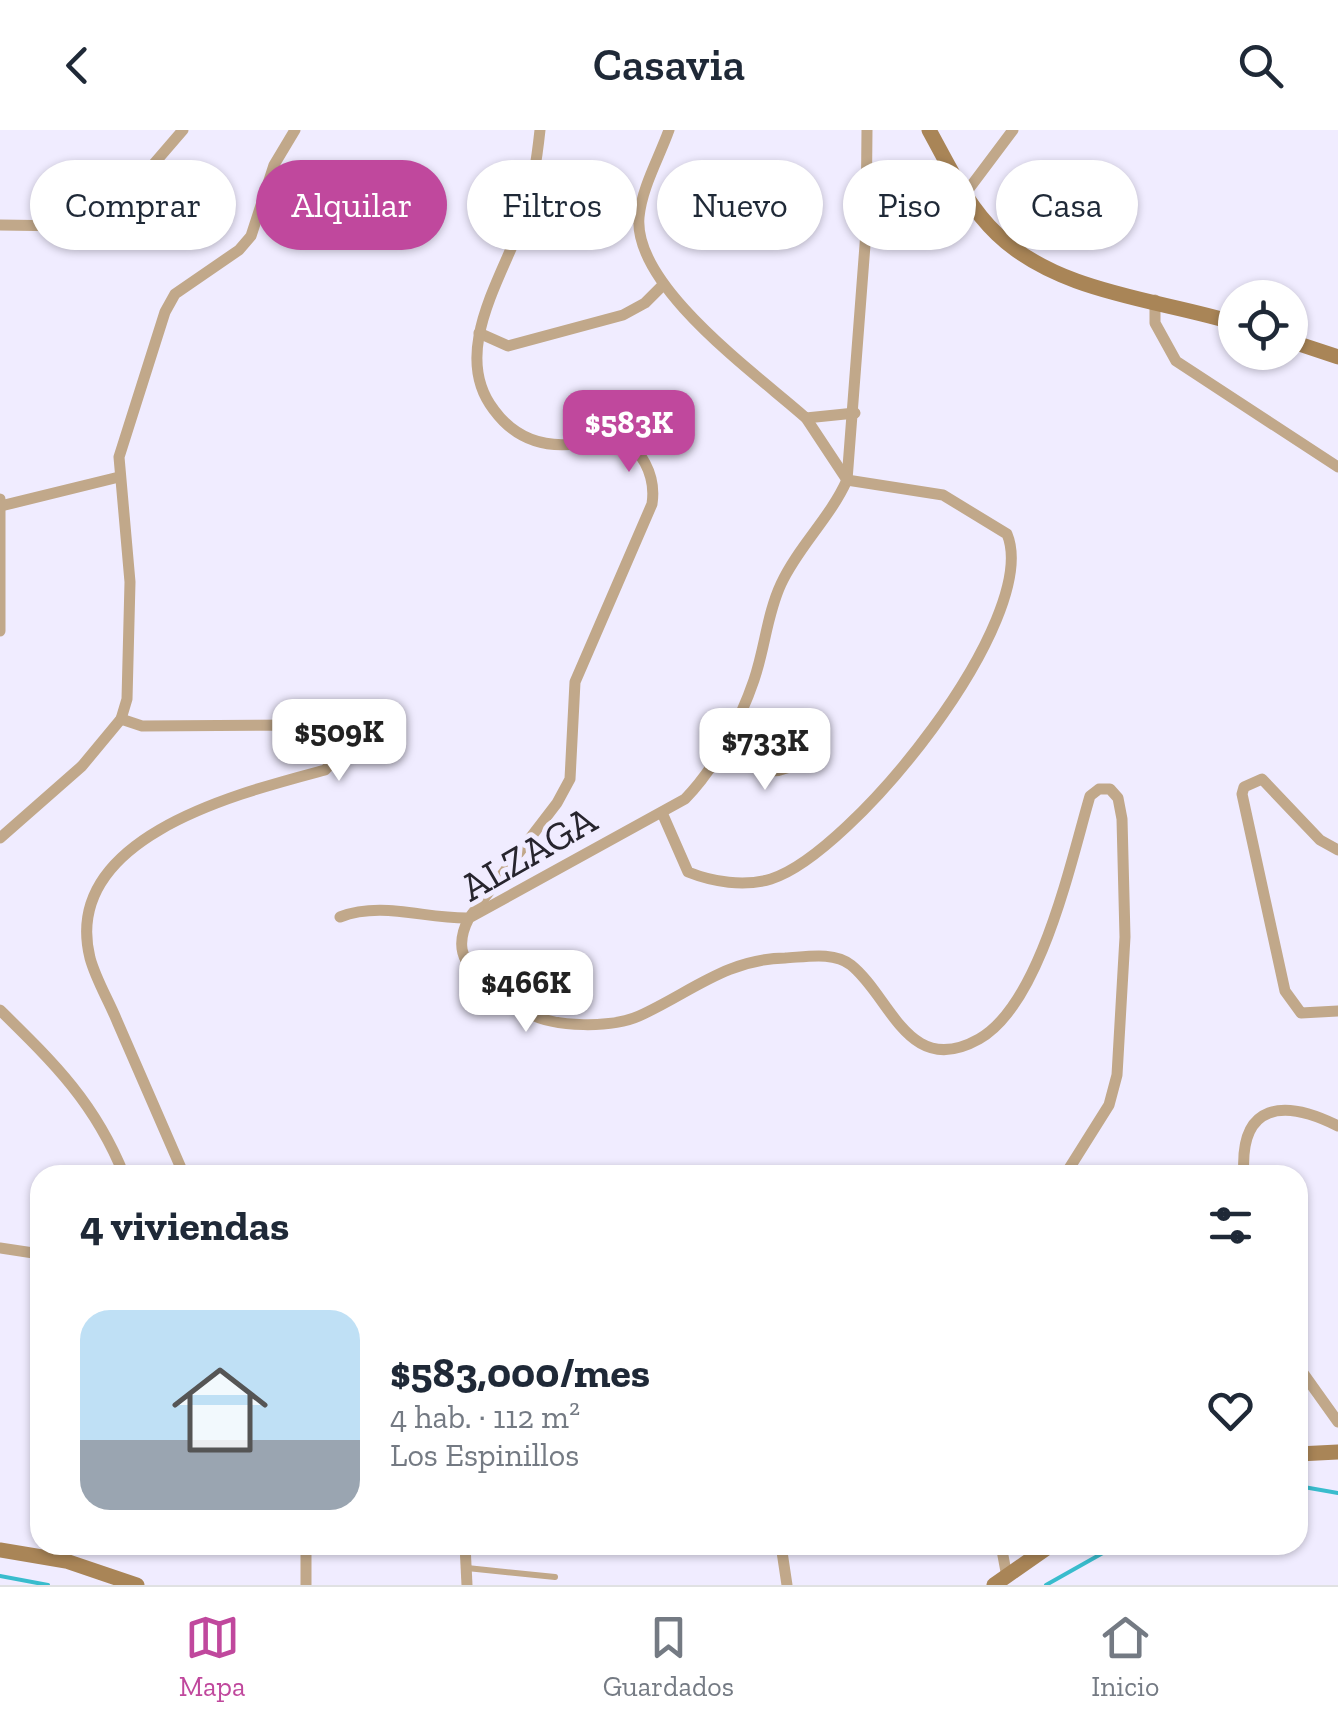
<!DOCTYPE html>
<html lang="es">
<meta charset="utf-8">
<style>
:root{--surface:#fff;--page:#f2f2f3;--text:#1f2937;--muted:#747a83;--line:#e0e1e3;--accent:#c0489d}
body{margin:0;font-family:"Zilla Slab",serif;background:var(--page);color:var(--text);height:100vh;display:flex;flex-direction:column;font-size:38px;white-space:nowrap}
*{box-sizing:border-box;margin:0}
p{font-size:32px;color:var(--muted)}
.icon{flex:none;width:55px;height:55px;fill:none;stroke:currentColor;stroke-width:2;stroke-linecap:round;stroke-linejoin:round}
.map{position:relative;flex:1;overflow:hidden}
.panel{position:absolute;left:30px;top:1035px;width:1278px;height:390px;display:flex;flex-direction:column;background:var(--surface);border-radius:30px;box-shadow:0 2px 8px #0004}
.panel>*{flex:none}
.hud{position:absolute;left:30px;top:30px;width:1280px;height:90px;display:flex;gap:20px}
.buttons{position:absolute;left:1218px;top:150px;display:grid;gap:20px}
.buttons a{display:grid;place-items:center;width:90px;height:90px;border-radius:50%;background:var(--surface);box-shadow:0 2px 8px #0004;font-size:50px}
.price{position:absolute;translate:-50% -85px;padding:0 22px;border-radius:20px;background:#fff;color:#222;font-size:32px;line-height:65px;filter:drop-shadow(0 2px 5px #0008)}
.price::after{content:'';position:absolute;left:50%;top:60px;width:30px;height:22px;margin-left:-15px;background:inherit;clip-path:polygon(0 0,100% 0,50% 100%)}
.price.active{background:var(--accent);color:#fff}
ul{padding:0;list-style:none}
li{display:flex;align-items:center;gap:30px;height:250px;padding:0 50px}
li+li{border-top:2px solid var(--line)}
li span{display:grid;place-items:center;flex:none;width:280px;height:200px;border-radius:30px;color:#555}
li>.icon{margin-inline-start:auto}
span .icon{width:120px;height:120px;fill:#fffc;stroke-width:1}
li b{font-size:42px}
h2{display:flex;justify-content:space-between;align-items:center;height:120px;padding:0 50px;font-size:42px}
.tag{padding:0 35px;border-radius:45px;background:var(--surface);box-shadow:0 2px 8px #0004;font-size:35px;line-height:90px}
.tag.active{background:var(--accent);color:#fff}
header{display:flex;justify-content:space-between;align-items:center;height:130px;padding:0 50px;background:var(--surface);font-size:45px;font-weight:600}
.tab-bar{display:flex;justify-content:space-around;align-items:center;height:140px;border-top:2px solid var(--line);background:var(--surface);font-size:28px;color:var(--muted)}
.tab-bar a{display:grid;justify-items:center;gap:5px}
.tab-bar .active{color:var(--accent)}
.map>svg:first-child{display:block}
</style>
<header><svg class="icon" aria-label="back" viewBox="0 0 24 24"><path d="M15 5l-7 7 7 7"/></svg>Casavia<svg class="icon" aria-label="search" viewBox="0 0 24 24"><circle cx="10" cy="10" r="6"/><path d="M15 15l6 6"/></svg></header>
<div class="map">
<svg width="1338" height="1455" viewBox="0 0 1338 1455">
<rect width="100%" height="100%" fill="#f0ecff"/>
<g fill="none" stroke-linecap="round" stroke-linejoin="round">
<g stroke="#39bccd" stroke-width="4">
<polyline points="1298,1356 1338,1363"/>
<polyline points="0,1446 48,1455"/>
<polyline points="1046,1455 1117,1415"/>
</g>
<polyline stroke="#c1a88a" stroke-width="6" points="467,1438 555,1447"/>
<g stroke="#c1a88a" stroke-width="11">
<path d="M669 0C659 28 642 57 639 87 633 157 758 245 806 288L855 283"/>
<path d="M867 0 866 102 847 350C830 388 798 417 781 454 767 484 765 518 754 550 740 591 716 637 685 669L469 788C457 811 459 830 480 846 495 858 511 874 528 883 555 898 612 898 639 886 690 863 726 829 785 828 805 827 834 821 851 835 891 867 908 949 979 909 1041 874 1071 730 1090 666L1099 659H1110L1118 668 1122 689 1125 807 1117 945 1109 975 1065 1045"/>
<polyline points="965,64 1013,0"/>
<polyline points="0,95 69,96 108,87 183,0"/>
<polyline points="1155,170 1155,193 1176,231 1338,337"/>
<polyline points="479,203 508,216 623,185 645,173 663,155"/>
<polyline points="0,369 0,501"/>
<polyline points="1,376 119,347"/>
<path d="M733 598 742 631C775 652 799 638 819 608"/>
<path d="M663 685 688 742C713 752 744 757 771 749 852 724 1042 488 1007 404L943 365 847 350 806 288"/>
<polyline points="0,708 82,636 121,589"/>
<polyline points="1338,720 1320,710 1262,649 1244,657 1242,664 1285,861 1301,883 1338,881"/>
<path d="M340 787C382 771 425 789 469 788L557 673 570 649 575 552 652 374C656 348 643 313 612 309 603 308 591 312 582 313 547 319 516 310 494 280 448 221 507 141 525 83 533 56 537 28 540 0"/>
<path d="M0 880C55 934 95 973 124 1045"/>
<path d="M184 1045C162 994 140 943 117 891 109 871 96 850 90 828 60 707 239 663 325 640 344 622 341 604 316 595L142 596 121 589 127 569 130 452 119 327 165 182 175 164 239 120 251 106 274 35 295 0"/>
<polyline points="815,1045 831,1045"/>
<path d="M1244 1045C1239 972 1284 969 1338 996"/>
<polyline points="0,1118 40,1124"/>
<polyline points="1298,1236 1338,1292"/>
<polyline points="306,1415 306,1455"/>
<polyline points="465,1415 467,1455"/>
<polyline points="781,1415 787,1455"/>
<polyline points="1001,1415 1007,1447"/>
</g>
<g stroke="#a98557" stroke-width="15">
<path d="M929 0C949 36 967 76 997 104 1058 163 1157 169 1235 193"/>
<polyline points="1290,211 1338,227"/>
<polyline points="1298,1324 1338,1322"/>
<polyline points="0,1420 66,1431 137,1455"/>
<polyline points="994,1455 1051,1415"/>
</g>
</g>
<g text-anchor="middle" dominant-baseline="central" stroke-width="10" stroke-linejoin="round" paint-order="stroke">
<g font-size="40" fill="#27252e" stroke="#f0ecff">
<text transform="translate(528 723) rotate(-30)">ALZAGA</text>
</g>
</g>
</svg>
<div class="buttons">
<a><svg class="icon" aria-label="locate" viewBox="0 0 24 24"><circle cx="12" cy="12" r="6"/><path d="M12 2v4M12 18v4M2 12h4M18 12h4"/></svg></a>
</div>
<b class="price active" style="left:629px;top:345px">$583K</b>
<b class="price" style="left:339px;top:654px">$509K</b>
<b class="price" style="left:765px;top:663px">$733K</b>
<b class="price" style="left:526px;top:905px">$466K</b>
<div class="hud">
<a class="tag">Comprar</a>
<a class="tag active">Alquilar</a>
<a class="tag">Filtros</a>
<a class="tag">Nuevo</a>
<a class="tag">Piso</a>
<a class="tag">Casa</a>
</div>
<section class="panel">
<h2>4 viviendas<svg class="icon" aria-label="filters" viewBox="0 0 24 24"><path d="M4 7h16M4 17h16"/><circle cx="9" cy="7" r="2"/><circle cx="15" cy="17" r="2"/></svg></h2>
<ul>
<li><span style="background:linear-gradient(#bfe0f5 65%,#9aa5b1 0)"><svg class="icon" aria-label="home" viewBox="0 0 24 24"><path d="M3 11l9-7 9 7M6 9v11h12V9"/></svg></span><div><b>$583,000/mes</b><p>4 hab. · 112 m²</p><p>Los Espinillos</p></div><svg class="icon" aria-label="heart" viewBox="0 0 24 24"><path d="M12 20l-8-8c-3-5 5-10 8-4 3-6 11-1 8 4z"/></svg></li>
</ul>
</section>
</div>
<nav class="tab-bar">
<a class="active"><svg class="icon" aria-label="map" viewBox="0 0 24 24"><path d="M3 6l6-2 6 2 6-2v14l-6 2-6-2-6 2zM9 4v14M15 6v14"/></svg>Mapa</a>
<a><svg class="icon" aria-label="saved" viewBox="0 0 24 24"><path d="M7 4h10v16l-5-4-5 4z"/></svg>Guardados</a>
<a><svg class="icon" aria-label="home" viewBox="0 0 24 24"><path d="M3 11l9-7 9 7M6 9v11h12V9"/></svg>Inicio</a>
</nav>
